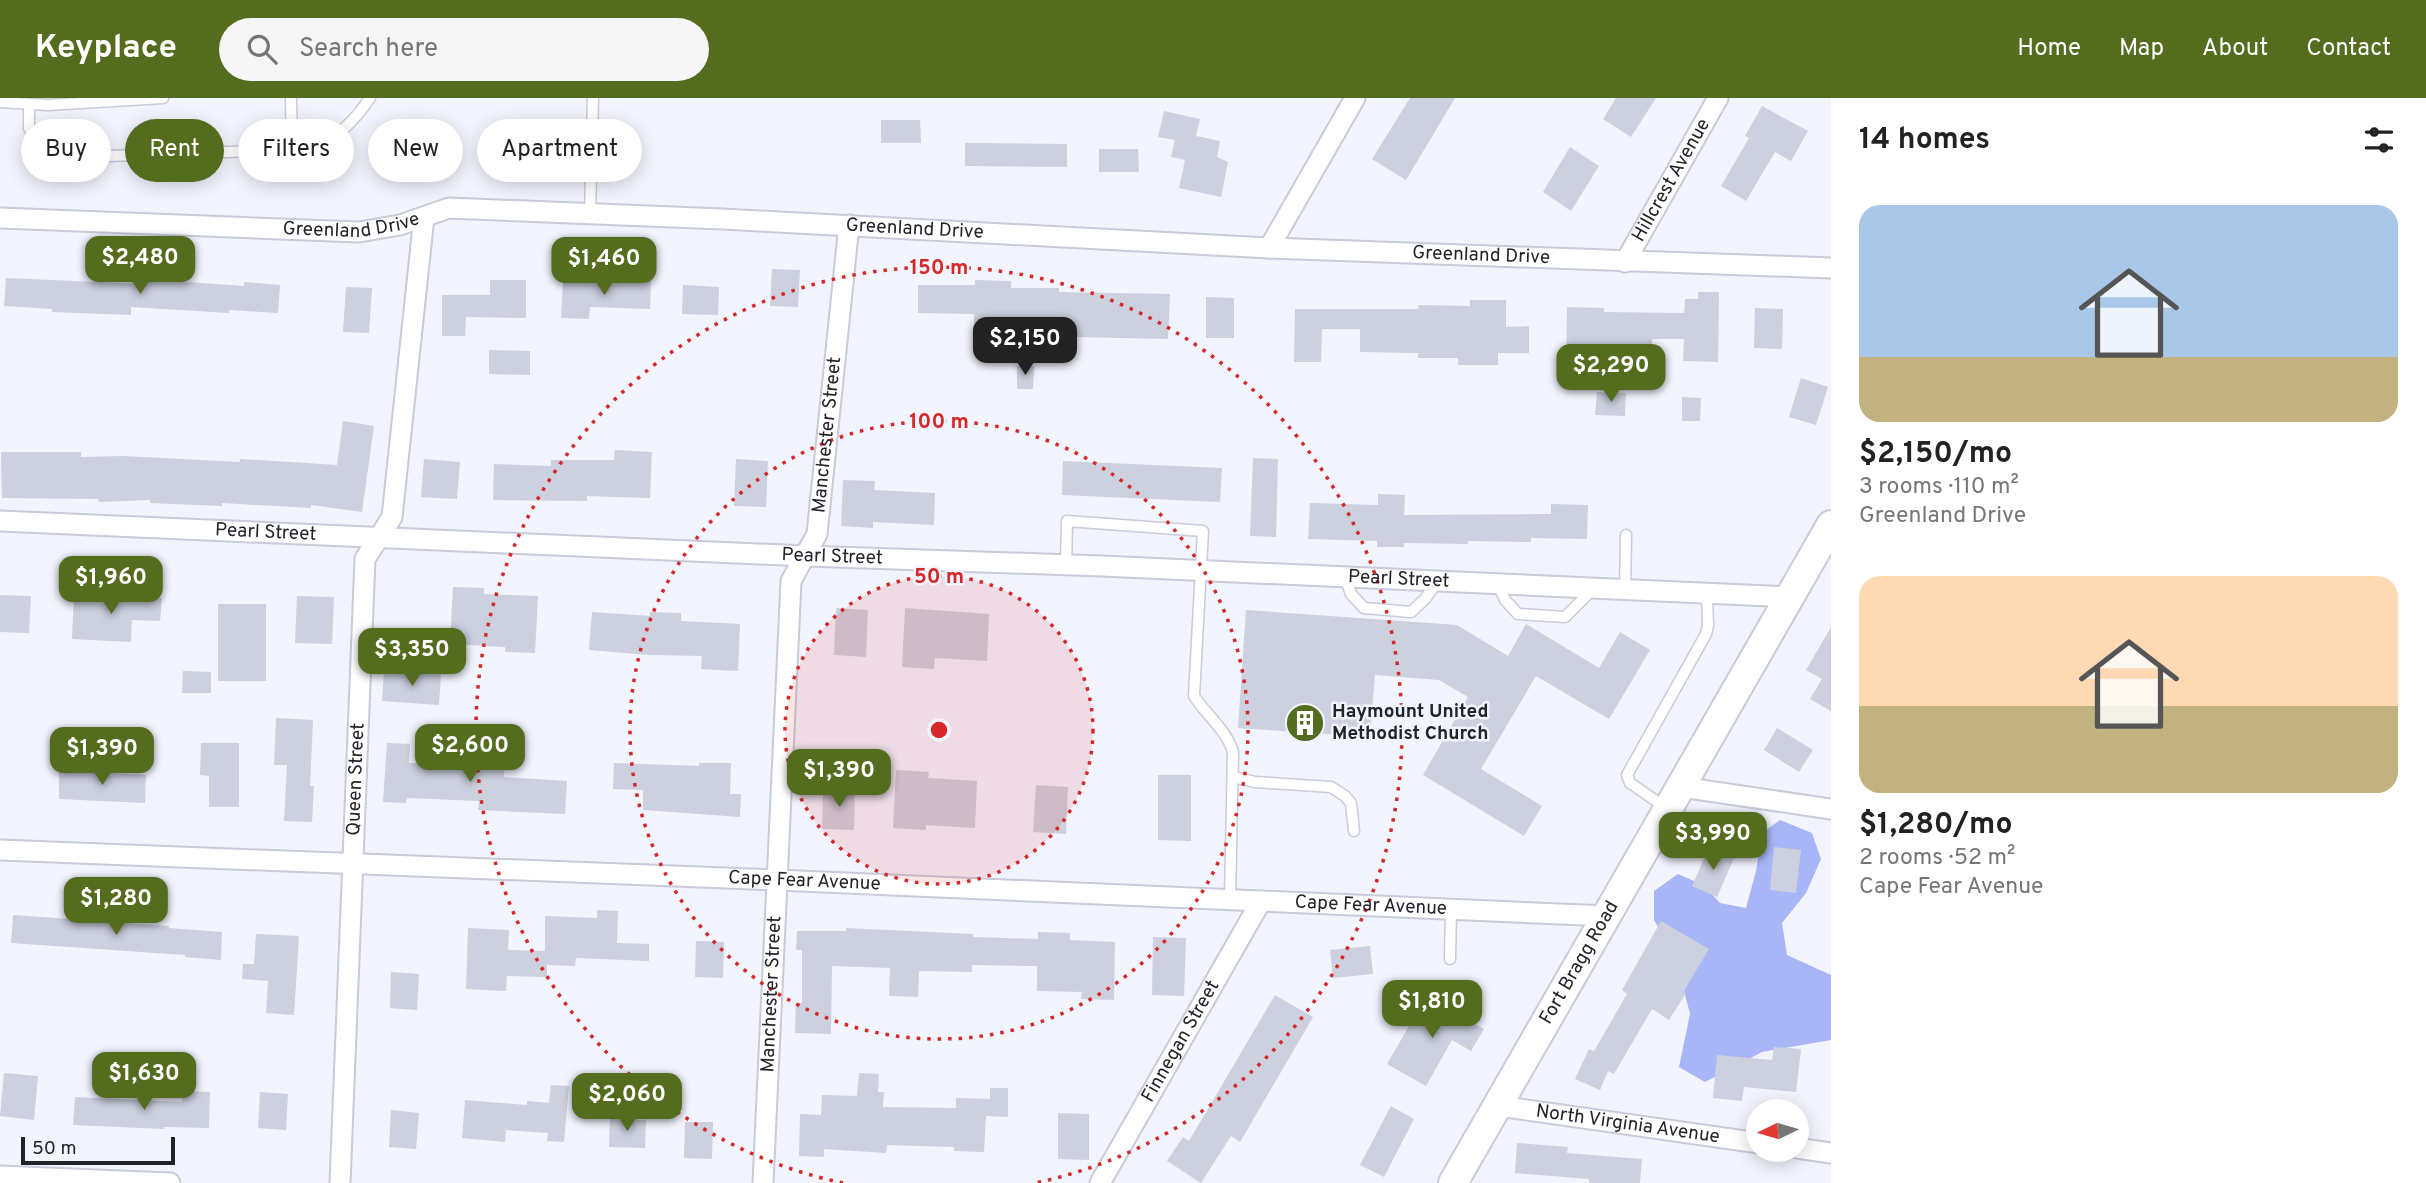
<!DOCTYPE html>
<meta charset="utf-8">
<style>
:root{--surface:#fff;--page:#f6f6f6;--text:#222;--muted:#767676;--accent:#546c1d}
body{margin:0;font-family:Overpass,sans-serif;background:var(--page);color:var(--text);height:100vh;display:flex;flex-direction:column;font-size:26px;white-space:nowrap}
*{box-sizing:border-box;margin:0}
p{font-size:23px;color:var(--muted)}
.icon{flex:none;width:38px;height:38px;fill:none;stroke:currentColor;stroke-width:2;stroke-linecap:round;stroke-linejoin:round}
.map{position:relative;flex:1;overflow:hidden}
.details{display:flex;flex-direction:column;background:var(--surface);width:595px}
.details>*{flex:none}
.top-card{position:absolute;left:21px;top:21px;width:665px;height:63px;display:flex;gap:14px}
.needle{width:46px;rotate:265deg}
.tools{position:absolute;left:1746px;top:1001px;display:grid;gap:14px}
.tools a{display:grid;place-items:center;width:63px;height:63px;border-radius:50%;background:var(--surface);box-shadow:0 4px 18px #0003;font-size:35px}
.scale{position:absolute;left:21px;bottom:18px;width:154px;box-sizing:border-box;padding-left:7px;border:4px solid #222329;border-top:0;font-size:19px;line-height:24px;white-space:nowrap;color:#222329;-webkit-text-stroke:5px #f2f4fe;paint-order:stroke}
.price{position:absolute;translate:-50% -60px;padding:0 16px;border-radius:14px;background:var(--accent);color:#fff;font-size:23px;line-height:46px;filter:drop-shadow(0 2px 4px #0008)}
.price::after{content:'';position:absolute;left:50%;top:42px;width:21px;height:16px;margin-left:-10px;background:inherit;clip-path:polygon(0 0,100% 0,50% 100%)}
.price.selected{background:#222;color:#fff}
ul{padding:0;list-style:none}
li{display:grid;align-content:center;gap:14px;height:371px;padding:0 28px}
li span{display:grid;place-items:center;height:217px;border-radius:21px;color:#555}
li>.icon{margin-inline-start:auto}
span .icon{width:126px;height:126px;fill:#fffc;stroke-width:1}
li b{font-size:30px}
h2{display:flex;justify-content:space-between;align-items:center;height:84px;padding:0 28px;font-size:30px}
.tag{padding:0 24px;border-radius:32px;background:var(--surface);box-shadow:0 4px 18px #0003;font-size:24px;line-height:63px}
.tag.selected{background:var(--accent);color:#fff}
header{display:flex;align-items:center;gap:42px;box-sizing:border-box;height:98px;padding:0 35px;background:var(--accent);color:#fff}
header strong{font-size:33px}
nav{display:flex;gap:38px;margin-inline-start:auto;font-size:24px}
.search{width:490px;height:63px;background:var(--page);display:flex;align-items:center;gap:18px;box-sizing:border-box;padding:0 24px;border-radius:38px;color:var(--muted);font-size:26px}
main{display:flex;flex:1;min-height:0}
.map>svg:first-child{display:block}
</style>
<header>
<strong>Keyplace</strong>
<div class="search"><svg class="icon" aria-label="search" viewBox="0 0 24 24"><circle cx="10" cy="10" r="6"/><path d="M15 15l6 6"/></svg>Search here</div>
<nav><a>Home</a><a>Map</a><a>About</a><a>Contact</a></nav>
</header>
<main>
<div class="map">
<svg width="1831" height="1085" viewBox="0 0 1831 1085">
<rect width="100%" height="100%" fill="#f2f4fe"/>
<polygon fill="#a8b6f7" points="1780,722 1812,735 1821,761 1806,795 1782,825 1787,857 1831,877 1831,942 1762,954 1705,984 1679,969 1690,916 1675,857 1654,822 1654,793 1678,776 1703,787 1720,805 1746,810 1756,773 1762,735"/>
<g fill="#ccd0df">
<polygon points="1410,0 1455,0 1406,82 1372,61"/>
<polygon points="1616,0 1656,0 1631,39 1603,21"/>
<polygon points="1762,8 1808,33 1791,63 1775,54 1746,103 1721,88 1749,40 1745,38"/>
<polygon points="1164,13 1200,21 1196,38 1220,43 1217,59 1228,64 1221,99 1179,90 1185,62 1171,59 1175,42 1158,39"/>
<polygon points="881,22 920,22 921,45 881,45"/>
<polygon points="965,45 1067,46 1067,69 965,68"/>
<polygon points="1570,49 1599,68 1571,113 1543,94"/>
<polygon points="1099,51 1138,51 1139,74 1099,74"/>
<polygon points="772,171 800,172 798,209 770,208"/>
<polygon points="6,180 144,186 144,181 244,188 244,184 280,187 278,215 229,212 229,215 131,209 131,217 52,214 52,211 4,208"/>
<polygon points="490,182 526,182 526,220 466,219 465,238 442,238 442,197 490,197"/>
<polygon points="615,182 651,183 650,211 590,209 589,221 561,220 563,184 615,186"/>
<polygon points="975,182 1011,183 1011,190 1059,190 1059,194 1170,196 1168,241 1074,239 1074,231 974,227 974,216 918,215 918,187 975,187"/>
<polygon points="683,187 719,189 718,217 682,216"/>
<polygon points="346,189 372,190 369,235 343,234"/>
<polygon points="1698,194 1719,194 1718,264 1683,263 1684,241 1652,241 1652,249 1603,249 1603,284 1566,283 1567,209 1604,210 1604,214 1684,215 1685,201 1698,201"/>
<polygon points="1206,199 1234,200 1234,240 1206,240"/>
<polygon points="1470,202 1506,202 1506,229 1529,228 1529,255 1498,255 1498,267 1458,267 1458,260 1418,260 1418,255 1360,254 1360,231 1322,231 1321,264 1294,264 1295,211 1418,211 1419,207 1470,208"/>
<polygon points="1755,210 1783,211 1782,251 1754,250"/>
<polygon points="489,252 530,253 530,277 489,276"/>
<polygon points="1017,268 1034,268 1033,291 1017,291"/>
<polygon points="1801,280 1828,289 1816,327 1789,319"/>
<polygon points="1597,294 1626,295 1625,318 1595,317"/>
<polygon points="1682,299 1701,300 1700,323 1682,323"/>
<polygon points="343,323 374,328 362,414 311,407 311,410 222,405 222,408 150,405 150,402 99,404 98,401 2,400 1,354 81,354 81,359 123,358 240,364 240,361 337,367"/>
<polygon points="615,352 652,354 650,400 587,398 587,403 493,402 494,366 551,368 551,362 614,362"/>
<polygon points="1253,360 1278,361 1276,439 1250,438"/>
<polygon points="424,361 460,364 457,401 421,399"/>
<polygon points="736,361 768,363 766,409 734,408"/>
<polygon points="1063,363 1222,370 1220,404 1062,397"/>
<polygon points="843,382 875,383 874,392 935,395 934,427 873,424 873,430 841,428"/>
<polygon points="1378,396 1405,397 1404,417 1551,416 1551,406 1588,407 1587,441 1531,440 1531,444 1468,443 1468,446 1404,445 1404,449 1377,449 1377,443 1308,441 1310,405 1378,407"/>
<polygon points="453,489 484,490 484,496 538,498 535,555 505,554 505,549 450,546"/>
<polygon points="74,495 162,500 160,523 132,522 131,544 72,541"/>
<polygon points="0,497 31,498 29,535 0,534"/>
<polygon points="297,498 334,499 332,546 295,545"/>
<rect x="218" y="506" width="48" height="77"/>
<polygon points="836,510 868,512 866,559 834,557"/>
<polygon points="905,510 989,516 987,563 935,560 934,571 902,569"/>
<polygon points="1246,512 1457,527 1508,558 1526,526 1599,570 1620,534 1650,552 1609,621 1536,578 1481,671 1542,708 1524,738 1423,677 1468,599 1439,582 1375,577 1370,639 1238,630"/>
<polygon points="592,514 650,518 650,514 681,515 681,523 740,526 738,573 701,571 702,558 649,557 589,552"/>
<polygon points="1831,529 1831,613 1810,601 1822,581 1806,572"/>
<polygon points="384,572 441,576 439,607 382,603"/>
<polygon points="183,573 211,574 211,595 182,595"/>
<polygon points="276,620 313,622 310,688 314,688 312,724 284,723 287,667 274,667"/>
<polygon points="1777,630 1813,652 1799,674 1764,652"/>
<polygon points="201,645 239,645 239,709 209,709 209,678 200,677"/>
<polygon points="387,645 410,646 409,665 481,666 482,652 505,654 504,679 567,683 565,716 478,712 479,703 407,700 406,705 383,704"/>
<polygon points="614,665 699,668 699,665 731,665 730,696 741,696 740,719 643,712 643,692 613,691"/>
<polygon points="59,672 146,677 145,705 59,701"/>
<polygon points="896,672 929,674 928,680 977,683 975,730 926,727 926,732 893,730"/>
<polygon points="1158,677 1191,677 1191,743 1158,742"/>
<polygon points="1036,687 1068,689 1066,736 1033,734"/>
<polygon points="823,689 855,690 854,732 822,731"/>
<polygon points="1709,749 1734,760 1717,799 1692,788"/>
<polygon points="1774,749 1801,752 1796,795 1770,792"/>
<polygon points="597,812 618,813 617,845 649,846 649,863 576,860 575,868 547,867 547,879 507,878 506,893 466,891 468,830 509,832 508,852 545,853 545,818 597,820"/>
<polygon points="13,817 169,828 169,830 222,834 221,862 185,859 185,857 11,845"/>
<polygon points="1661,823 1709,851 1684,893 1686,895 1669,922 1652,911 1614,976 1608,973 1600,992 1575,981 1589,951 1594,953 1627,896 1622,892"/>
<polygon points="846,830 973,836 973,839 1038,841 1038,834 1070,835 1070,842 1115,844 1114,902 1081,901 1082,894 1037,893 1037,868 972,867 972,874 919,873 918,899 889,898 890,870 832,868 831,936 795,935 796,905 802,905 802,852 796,852 797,833 846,833"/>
<polygon points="256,836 299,838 294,917 266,915 268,883 242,881 243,866 254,866"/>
<polygon points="1153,839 1186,840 1184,898 1152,897"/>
<polygon points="696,843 724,844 723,880 695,879"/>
<polygon points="1370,848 1373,876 1333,880 1330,852"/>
<polygon points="391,874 419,876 417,912 390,910"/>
<polygon points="1275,897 1313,919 1240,1044 1231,1038 1201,1085 1167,1063 1183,1039 1189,1043"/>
<polygon points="1426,899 1484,931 1471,953 1452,942 1426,988 1387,966"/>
<polygon points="1774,949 1801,951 1796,994 1744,989 1742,1003 1713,1000 1717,957 1772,962"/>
<polygon points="4,975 38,978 34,1022 0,1018"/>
<polygon points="859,975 879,976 878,994 884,994 883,1009 956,1010 956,1000 990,1001 990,990 1008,990 1008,1019 986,1018 984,1054 954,1053 954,1049 887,1047 886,1055 824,1051 824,1059 799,1058 800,1016 821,1017 822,997 857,998"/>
<polygon points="551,987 569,988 564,1044 547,1043 548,1035 506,1032 505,1044 462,1040 465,1002 527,1007 527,1003 549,1005"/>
<polygon points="182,993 210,994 209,1030 164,1029 164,1031 73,1027 75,999 182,1004"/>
<polygon points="260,994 288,996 286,1032 258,1030"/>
<polygon points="1391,1008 1414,1021 1384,1079 1360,1067"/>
<polygon points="391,1012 419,1015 416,1051 389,1049"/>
<polygon points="1058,1015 1089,1016 1089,1062 1058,1061"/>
<polygon points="610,1020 646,1022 645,1050 609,1049"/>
<polygon points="685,1024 713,1024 712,1061 684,1060"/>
<polygon points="1517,1045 1568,1049 1567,1055 1642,1061 1640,1085 1589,1085 1589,1081 1515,1075"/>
</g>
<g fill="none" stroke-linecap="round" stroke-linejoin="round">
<g stroke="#c7cbda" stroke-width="13">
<g id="service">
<polyline points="291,0 292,52"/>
<polyline points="0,4 48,7 163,0"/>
<path d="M29 7V30L49 60 313 51C337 40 356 21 370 0"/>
<polyline points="590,115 593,0"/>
<path d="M1066 467 1067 423 1203 433 1194 598C1206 617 1226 631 1233 654L1230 802"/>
<polyline points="1345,479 1351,496 1364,510 1411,514 1425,501 1438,483"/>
<polyline points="1498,487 1505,502 1518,516 1565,519 1592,492"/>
<polyline points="1625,492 1626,437"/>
<polyline points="1233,679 1255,684 1331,689 1345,698 1351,705 1354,733"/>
<polyline points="1665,709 1630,685 1627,677 1706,536 1708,527 1707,497"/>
<polyline points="1450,861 1451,811"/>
</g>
</g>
<g stroke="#c7cbda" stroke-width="23">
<g id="minor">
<path id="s1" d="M0 120 359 134 400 127 449 110 722 121 1269 150 1831 170"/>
<polyline points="1269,150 1355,0"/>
<path id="s2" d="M1625 164 1718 0"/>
<path id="s3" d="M0 423 806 458 1102 468 1790 499"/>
<polyline points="1681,689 1831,711"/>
<path id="s4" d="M0 752 777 782 1607 818"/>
<path id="s5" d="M1498 1008 1759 1045"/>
<polyline points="1797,1050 1831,1055"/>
<polyline points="0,1078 170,1085"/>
<path id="s6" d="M340 1085 365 461 392 419 424 119"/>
<path id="s7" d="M763 1085 791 483 817 436 849 127"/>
<path id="s8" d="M1100 1085 1261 803"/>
</g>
</g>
<g stroke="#c7cbda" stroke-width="32">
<g id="secondary">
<path id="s9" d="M1453 1085 1831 427"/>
</g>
</g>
<use href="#service" stroke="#fff" stroke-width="10"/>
<use href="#minor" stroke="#fff" stroke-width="19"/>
<use href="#secondary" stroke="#fff" stroke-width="28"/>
</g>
<circle cx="939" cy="632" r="154" fill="#d62828" fill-opacity=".12"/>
<g fill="none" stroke="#d62828" stroke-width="3.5" stroke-dasharray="3.5 7">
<circle cx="939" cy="632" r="154"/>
<circle cx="939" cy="632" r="309"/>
<path d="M843 1085A463 463 0 1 1 1035 1085"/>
</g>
<defs>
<g id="building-disc" transform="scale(2.0125)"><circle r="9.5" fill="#546c1d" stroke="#f2f4fe"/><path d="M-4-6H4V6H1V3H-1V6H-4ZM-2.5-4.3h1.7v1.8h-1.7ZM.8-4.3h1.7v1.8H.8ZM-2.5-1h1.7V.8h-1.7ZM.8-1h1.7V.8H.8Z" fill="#fff"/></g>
</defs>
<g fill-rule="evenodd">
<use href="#building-disc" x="1305" y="625"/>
</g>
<g text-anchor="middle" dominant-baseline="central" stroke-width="5" stroke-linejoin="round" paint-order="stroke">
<g font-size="19" fill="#222329" stroke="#f2f4fe">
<text stroke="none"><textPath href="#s2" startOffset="94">Hillcrest Avenue</textPath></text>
<text stroke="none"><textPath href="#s1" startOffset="352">Greenland Drive</textPath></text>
<text stroke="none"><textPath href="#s1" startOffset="919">Greenland Drive</textPath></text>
<text stroke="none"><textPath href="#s1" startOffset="1486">Greenland Drive</textPath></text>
<text stroke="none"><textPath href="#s7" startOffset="756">Manchester Street</textPath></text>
<text stroke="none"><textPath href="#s3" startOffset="266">Pearl Street</textPath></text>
<text stroke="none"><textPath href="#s3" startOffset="833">Pearl Street</textPath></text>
<text stroke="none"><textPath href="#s3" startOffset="1400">Pearl Street</textPath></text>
<text stroke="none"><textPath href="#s6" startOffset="404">Queen Street</textPath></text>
<text stroke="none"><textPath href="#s4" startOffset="805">Cape Fear Avenue</textPath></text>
<text stroke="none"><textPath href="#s4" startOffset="1372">Cape Fear Avenue</textPath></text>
<text stroke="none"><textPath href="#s9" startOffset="254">Fort Bragg Road</textPath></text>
<text stroke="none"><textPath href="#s7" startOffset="189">Manchester Street</textPath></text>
<text stroke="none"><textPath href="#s8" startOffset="163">Finnegan Street</textPath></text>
<text stroke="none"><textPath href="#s5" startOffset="131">North Virginia Avenue</textPath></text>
</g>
<g font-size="19" font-weight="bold" fill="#222329" stroke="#f2f4fe" text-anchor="start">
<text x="1332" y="614">Haymount United<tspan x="1332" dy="22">Methodist Church</tspan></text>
</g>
</g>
<circle cx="939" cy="632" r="10" fill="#d62828" stroke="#f2f4fe" stroke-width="3.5"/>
<g font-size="21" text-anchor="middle" font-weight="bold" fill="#d62828" stroke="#f2f4fe" stroke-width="5" stroke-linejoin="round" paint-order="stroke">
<text x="939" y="176">150 m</text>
<text x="939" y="330">100 m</text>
<text x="939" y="485">50 m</text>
</g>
</svg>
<div class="tools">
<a><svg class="needle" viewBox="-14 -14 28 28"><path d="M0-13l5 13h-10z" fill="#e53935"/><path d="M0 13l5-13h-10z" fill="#767676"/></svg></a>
</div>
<div class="scale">50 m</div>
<b class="price" style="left:140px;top:198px">$2,480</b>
<b class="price" style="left:604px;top:199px">$1,460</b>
<b class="price selected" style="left:1025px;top:279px">$2,150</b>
<b class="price" style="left:1611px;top:306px">$2,290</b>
<b class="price" style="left:111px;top:518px">$1,960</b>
<b class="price" style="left:412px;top:590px">$3,350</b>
<b class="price" style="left:470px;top:686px">$2,600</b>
<b class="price" style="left:102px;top:689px">$1,390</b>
<b class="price" style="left:839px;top:711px">$1,390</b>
<b class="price" style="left:1713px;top:774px">$3,990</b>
<b class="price" style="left:116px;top:839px">$1,280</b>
<b class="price" style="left:1432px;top:942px">$1,810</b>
<b class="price" style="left:144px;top:1014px">$1,630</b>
<b class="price" style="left:627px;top:1035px">$2,060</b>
<div class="top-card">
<a class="tag">Buy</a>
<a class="tag selected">Rent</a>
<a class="tag">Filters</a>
<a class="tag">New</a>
<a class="tag">Apartment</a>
</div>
</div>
<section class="details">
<h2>14 homes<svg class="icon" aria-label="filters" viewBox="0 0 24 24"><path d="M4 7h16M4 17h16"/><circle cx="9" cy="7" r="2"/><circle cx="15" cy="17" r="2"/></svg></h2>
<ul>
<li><span style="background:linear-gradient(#a9c7e8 70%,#c2b280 0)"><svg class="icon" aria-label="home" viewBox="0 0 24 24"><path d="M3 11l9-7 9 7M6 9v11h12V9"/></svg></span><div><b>$2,150/mo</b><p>3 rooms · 110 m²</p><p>Greenland Drive</p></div></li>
<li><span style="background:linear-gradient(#ffd9b3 60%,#c2b280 0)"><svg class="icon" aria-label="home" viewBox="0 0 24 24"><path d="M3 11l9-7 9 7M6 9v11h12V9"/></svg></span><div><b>$1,280/mo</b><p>2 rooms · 52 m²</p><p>Cape Fear Avenue</p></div></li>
</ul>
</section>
</main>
